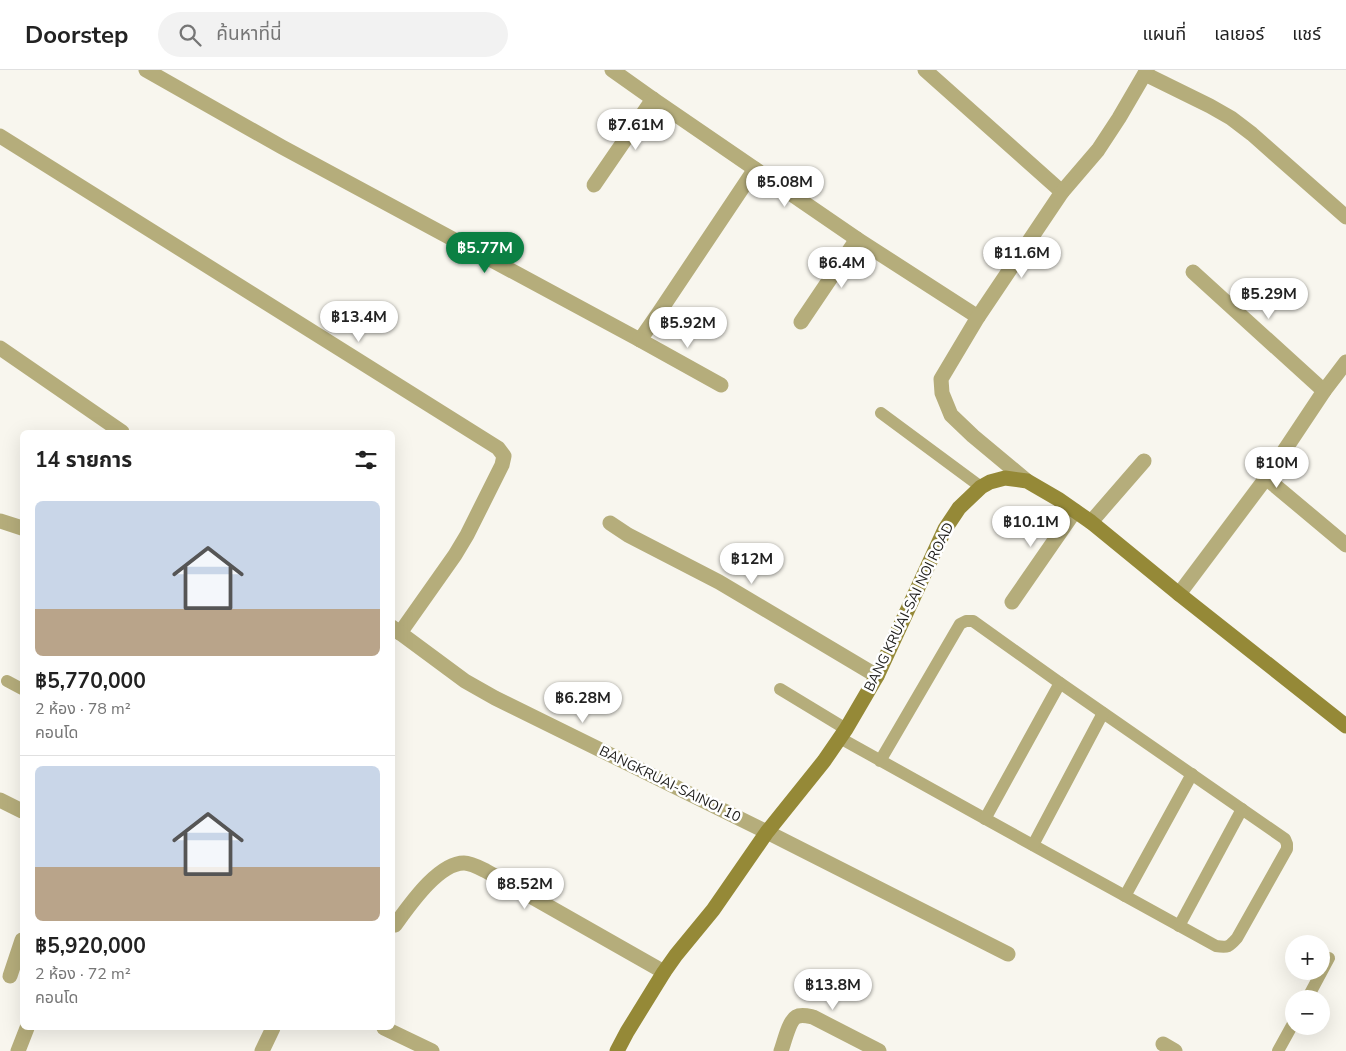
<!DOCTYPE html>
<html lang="th">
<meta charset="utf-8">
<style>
:root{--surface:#fff;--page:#f2f2f2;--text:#222;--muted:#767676;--line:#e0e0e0;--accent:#0b8043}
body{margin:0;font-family:"Nunito Sans","Noto Sans Thai",sans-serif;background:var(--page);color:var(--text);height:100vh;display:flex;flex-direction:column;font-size:19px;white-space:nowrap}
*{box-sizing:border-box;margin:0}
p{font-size:16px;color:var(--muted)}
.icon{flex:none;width:28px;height:28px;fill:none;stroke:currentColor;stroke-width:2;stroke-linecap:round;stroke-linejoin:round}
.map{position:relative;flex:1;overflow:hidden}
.side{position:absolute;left:20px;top:360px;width:375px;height:600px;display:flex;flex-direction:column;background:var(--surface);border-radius:8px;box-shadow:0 5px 20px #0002}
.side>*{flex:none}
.controls{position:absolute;left:1285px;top:865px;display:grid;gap:10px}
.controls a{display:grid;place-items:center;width:45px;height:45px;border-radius:50%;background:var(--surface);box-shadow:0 5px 20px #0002;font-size:25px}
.price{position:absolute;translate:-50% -42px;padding:0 11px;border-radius:18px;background:#fff;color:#222;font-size:16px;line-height:32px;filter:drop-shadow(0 1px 2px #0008)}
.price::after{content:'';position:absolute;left:50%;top:30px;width:15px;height:11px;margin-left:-8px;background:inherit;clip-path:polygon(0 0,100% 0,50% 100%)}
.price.current{background:var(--accent);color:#fff}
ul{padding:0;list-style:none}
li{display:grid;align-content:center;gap:10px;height:265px;padding:0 15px}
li+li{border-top:1px solid var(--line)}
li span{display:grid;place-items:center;height:155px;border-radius:8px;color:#555}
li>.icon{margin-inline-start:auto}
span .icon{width:90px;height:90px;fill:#fffc;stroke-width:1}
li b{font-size:21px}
h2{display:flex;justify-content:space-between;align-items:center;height:60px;padding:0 15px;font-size:21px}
header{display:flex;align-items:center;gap:30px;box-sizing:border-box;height:70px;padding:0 25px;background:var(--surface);border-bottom:1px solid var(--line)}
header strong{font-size:24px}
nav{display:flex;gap:28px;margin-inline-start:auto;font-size:18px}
.search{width:350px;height:45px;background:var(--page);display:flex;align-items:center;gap:12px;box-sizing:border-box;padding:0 18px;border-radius:28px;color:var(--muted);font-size:19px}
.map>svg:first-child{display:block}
</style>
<header>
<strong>Doorstep</strong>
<div class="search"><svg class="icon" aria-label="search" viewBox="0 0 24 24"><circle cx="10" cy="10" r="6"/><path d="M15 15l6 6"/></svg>ค้นหาที่นี่</div>
<nav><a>แผนที่</a><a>เลเยอร์</a><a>แชร์</a></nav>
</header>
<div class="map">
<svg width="1346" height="981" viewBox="0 0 1346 981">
<rect width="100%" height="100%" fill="#f8f6ee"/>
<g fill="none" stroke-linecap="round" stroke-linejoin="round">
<g stroke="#b5ad7b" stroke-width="12">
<polyline points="881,343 981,417"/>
<polyline points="7,611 22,619"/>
<polyline points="780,619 846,659"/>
<path d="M840 668C965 738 1090 807 1216 876 1228 878 1229 877 1237 868L1287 779V774L1285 769 1060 613 973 551H966L960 554 880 691"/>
<polyline points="985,749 1060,613"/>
<polyline points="1033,775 1103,643"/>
<polyline points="1125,826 1192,704"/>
<polyline points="1179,856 1242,739"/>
<polyline points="1307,929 1329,888"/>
<polyline points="1278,981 1294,952"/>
</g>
<g stroke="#b5ad7b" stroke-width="15">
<polyline points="146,0 282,77 640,270 658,244 755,99"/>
<polyline points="612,0 653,29 857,169 978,247"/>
<polyline points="925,0 1062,122"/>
<polyline points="1145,4 1210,36 1231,48 1252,64 1346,147"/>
<polyline points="0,66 498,378 504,386 502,395 467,465 455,485 400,563"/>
<polyline points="594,115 653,29"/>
<polyline points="1193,202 1324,321"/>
<polyline points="801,252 857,169"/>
<polyline points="640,270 721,315"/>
<polyline points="0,278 122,362"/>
<polyline points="1266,408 1346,475"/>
<polyline points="1027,411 973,366 951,345 942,323 941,309 978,247 1062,122 1098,80 1119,48 1147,0"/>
<polyline points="0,451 22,458"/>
<polyline points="1091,452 1144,391"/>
<polyline points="610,453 628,465 719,512 877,606"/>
<polyline points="1179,524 1266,408 1324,321 1346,292"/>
<polyline points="1012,532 1075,441"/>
<polyline points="392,557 465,611 495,628 767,762 1008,884"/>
<polyline points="0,730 22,741"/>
<path d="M395 855C409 836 438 793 464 793 471 793 480 798 486 801L664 902"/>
<polyline points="10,906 22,870"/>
<polyline points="384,958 432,981"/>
<polyline points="1163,974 1175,981"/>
<polyline points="18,981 27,958"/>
<polyline points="262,981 273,958"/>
<path d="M781 981C784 973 789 951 796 947 801 944 808 946 813 947L879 981"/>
</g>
<polyline stroke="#958937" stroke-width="15" points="617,981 627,962 664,902 676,885 713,840 767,762 824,691 846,659 877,606 945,459 959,438 981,417 990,412 1005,408 1027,411 1058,429 1091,452 1179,524 1346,656"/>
</g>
<g text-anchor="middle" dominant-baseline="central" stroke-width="5" stroke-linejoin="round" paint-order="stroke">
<g font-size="14" fill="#1e1d1b" stroke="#fff">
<text transform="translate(909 537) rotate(-64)">BANG KRUAI-SAI NOI ROAD</text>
<text transform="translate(670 714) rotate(26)">BANGKRUAI-SAINOI 10</text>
</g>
</g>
</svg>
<div class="controls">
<a>+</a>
<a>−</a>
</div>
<b class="price" style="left:636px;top:81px">฿7.61M</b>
<b class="price" style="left:785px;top:138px">฿5.08M</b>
<b class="price current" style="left:485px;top:204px">฿5.77M</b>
<b class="price" style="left:1022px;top:209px">฿11.6M</b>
<b class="price" style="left:842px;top:219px">฿6.4M</b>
<b class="price" style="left:1269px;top:250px">฿5.29M</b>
<b class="price" style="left:359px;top:273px">฿13.4M</b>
<b class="price" style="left:688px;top:279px">฿5.92M</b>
<b class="price" style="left:1277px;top:419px">฿10M</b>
<b class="price" style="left:1031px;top:478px">฿10.1M</b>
<b class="price" style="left:752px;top:515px">฿12M</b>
<b class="price" style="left:583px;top:654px">฿6.28M</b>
<b class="price" style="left:525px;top:840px">฿8.52M</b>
<b class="price" style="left:833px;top:941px">฿13.8M</b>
<section class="side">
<h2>14 รายการ<svg class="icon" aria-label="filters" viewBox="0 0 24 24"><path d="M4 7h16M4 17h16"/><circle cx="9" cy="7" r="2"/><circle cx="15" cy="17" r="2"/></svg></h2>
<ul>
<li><span style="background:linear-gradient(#c9d6e8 70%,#b9a48a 0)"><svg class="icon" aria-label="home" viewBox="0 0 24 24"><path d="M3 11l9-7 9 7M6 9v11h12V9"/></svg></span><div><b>฿5,770,000</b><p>2 ห้อง · 78 m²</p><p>คอนโด</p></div></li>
<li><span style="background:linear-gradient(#c9d6e8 65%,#b9a48a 0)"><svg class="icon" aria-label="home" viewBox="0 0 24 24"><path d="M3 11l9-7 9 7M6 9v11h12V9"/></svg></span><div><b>฿5,920,000</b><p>2 ห้อง · 72 m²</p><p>คอนโด</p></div></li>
</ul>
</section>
</div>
